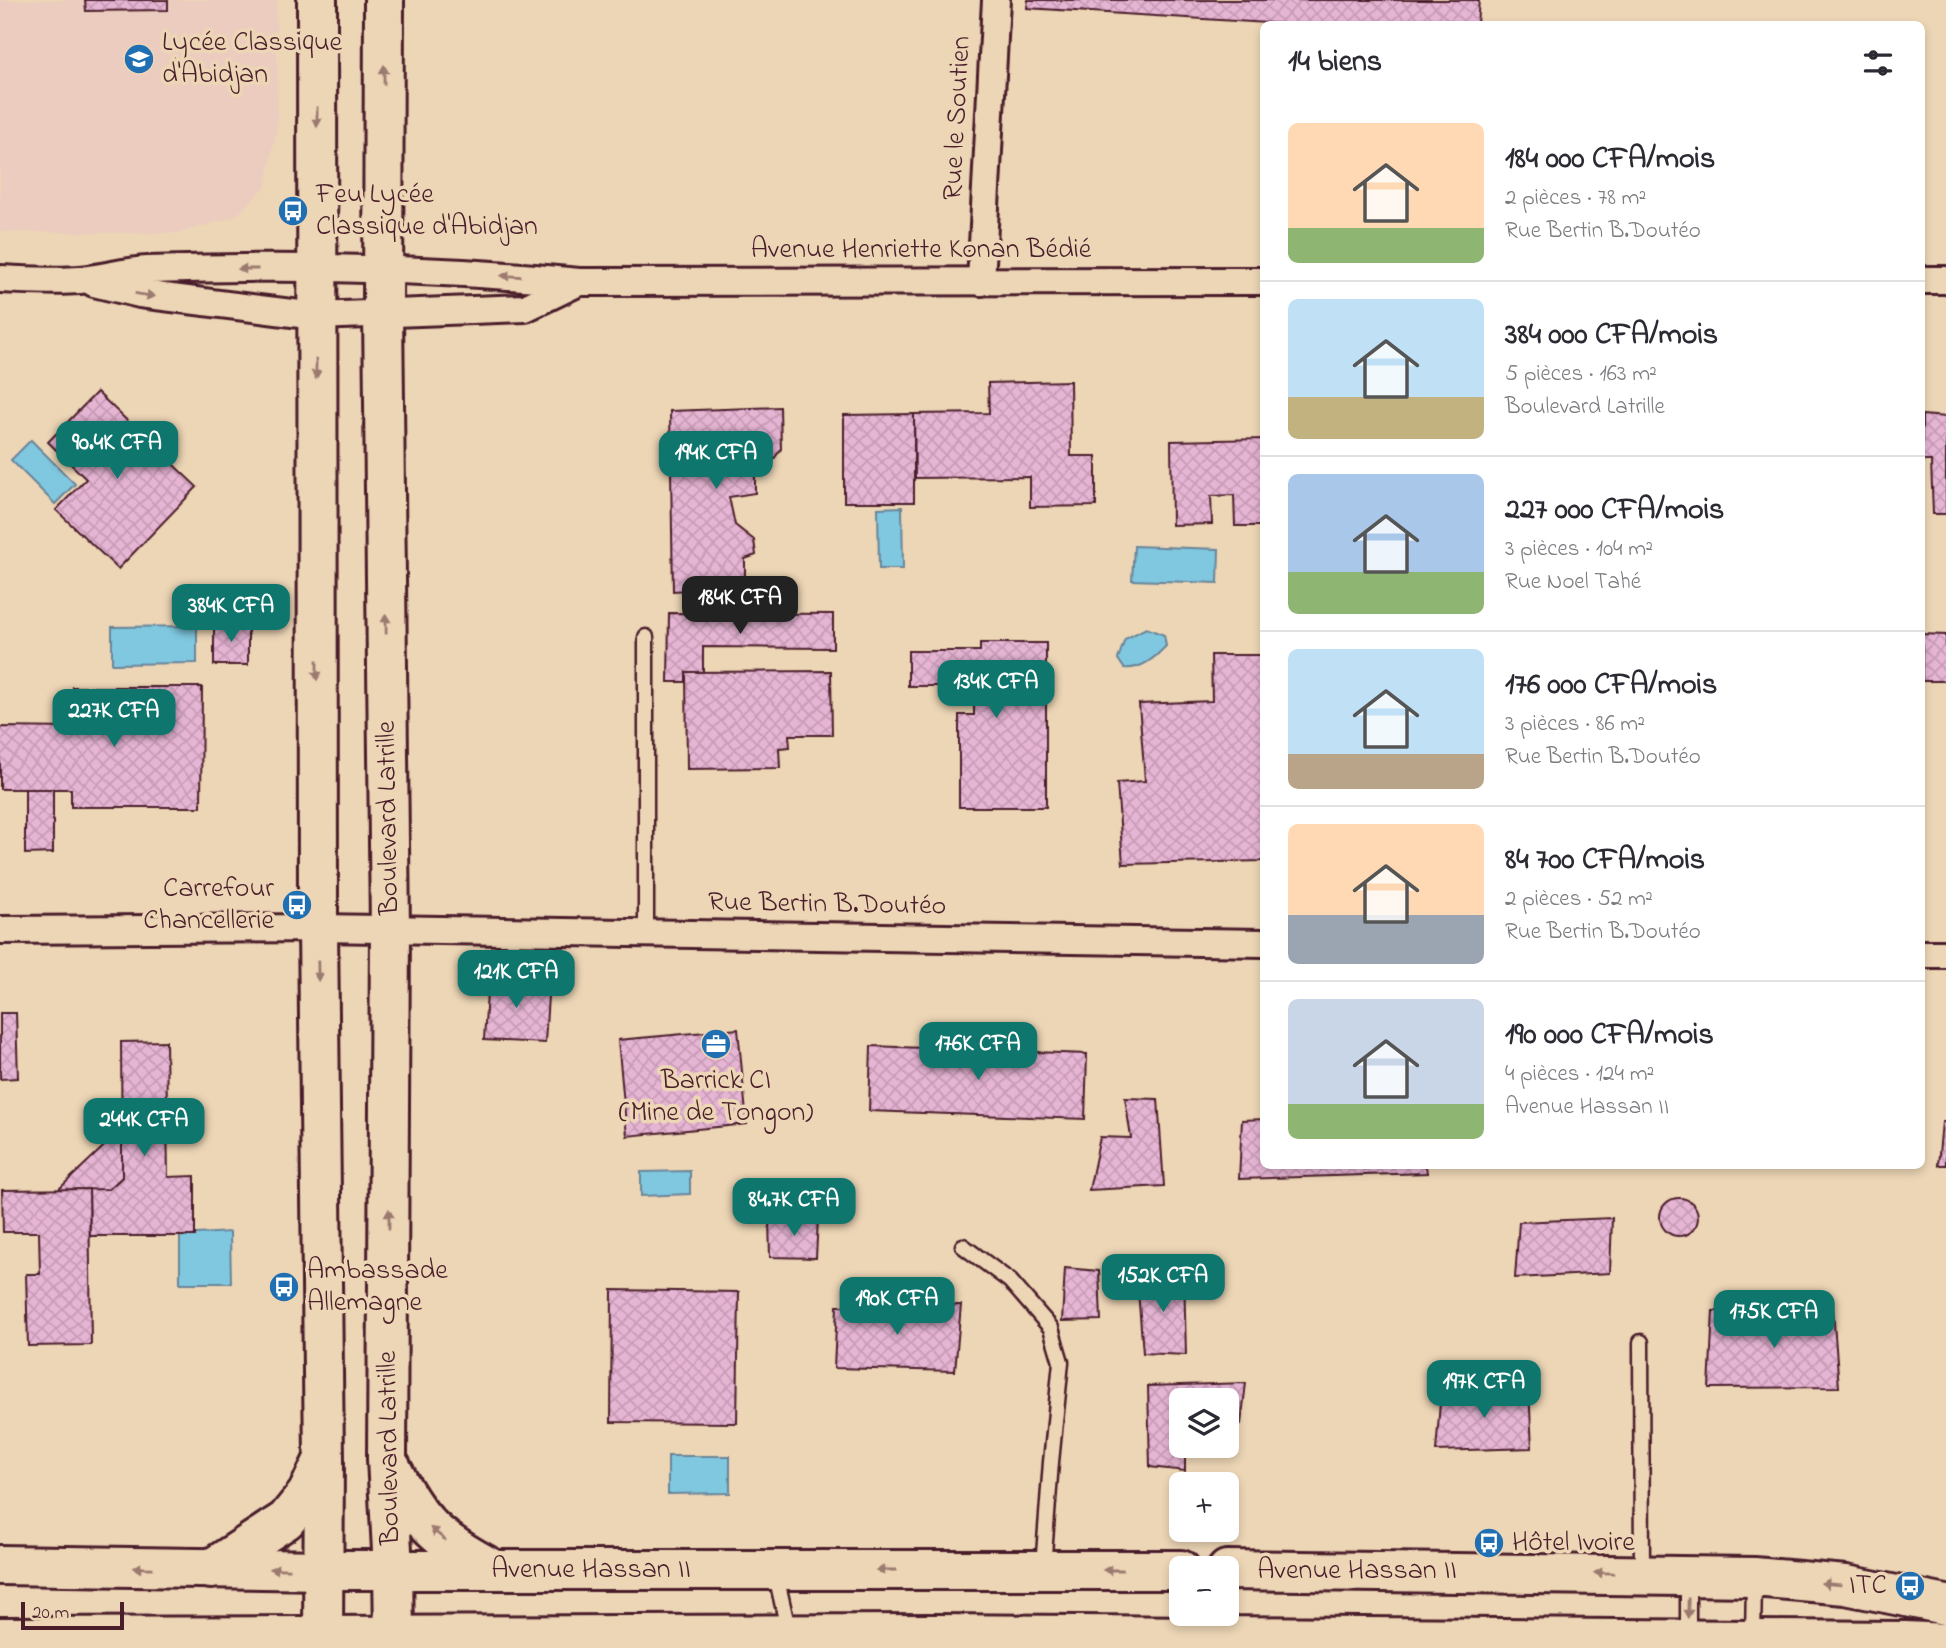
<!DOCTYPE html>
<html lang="fr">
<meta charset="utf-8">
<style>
:root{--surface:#fff;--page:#f7f7f7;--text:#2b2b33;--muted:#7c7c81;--line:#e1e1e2;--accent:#0f766e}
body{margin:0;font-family:"Indie Flower",sans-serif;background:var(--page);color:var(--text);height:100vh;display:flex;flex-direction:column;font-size:26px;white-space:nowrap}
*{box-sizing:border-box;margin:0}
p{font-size:23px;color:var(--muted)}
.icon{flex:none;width:38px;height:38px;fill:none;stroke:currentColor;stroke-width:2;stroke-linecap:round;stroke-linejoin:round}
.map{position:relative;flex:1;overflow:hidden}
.side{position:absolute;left:1260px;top:21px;width:665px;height:1148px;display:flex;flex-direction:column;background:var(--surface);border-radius:10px;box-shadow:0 4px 10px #0003}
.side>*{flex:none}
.fabs{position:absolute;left:1169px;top:1388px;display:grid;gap:14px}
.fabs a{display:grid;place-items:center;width:70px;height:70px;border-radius:10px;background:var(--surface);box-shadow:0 4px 10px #0003;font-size:35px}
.scale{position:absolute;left:21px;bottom:18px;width:103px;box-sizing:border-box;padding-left:7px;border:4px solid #4a1f2b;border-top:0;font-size:19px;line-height:24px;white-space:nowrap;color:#4a1f2b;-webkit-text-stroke:5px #edd6b6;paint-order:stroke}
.price{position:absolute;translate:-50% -60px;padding:0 16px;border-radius:14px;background:var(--accent);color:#fff;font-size:23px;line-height:46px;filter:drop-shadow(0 2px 4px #0008)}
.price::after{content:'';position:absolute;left:50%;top:42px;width:21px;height:16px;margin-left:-10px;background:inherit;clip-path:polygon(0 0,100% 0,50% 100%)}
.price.current{background:#222;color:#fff}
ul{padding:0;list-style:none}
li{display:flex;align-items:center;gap:21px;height:175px;padding:0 28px}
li+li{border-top:2px solid var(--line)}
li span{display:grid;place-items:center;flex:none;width:196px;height:140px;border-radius:10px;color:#555}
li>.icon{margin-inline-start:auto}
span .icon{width:84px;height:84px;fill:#fffc;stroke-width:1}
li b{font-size:30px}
h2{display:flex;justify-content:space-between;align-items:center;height:84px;padding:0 28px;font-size:30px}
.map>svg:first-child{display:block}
</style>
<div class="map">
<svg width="1946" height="1648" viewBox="0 0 1946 1648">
<defs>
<pattern id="building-cross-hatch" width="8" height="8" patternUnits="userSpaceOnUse" patternTransform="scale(1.75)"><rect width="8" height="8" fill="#e6b5d4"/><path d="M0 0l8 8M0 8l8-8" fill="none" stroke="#c79bb6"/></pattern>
</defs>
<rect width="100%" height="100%" fill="#edd6b6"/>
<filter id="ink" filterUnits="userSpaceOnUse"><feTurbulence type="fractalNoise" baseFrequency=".0143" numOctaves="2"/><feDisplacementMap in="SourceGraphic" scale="14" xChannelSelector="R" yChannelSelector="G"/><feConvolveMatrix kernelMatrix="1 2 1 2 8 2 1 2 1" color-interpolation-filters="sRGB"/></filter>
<g filter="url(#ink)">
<polygon fill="#ebccbf" points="0,0 276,0 278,118 266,186 236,216 179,233 0,232"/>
<g fill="#7fc8e0" stroke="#6a8498" stroke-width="2">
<polygon points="31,440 75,484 55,504 11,460"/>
<polygon points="902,507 903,569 879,569 878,508"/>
<polygon points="1134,546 1219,549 1218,583 1132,580"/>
<polygon points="197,626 197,663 112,664 112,627"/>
<path d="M1146 628 1164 635 1166 646C1155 658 1140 670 1124 668L1118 659 1125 639Z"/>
<polygon points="690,1171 690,1194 641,1196 641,1172"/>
<polygon points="230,1232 231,1283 180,1283 180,1235"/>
<polygon points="668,1456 730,1456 730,1493 668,1494"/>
</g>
<g fill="url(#building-cross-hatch)" stroke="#4a1f2b" stroke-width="2">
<polygon points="85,0 168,0 168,10 86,11"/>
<polygon points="1028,0 1479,0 1477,24 1285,24 1027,8"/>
<polygon points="1070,381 1071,456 1096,456 1096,506 1030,507 1030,477 915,478 914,414 989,413 988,383"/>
<polygon points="97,392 197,487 118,569 56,510 86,479 48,442"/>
<polygon points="780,407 781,449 771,463 755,466 755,493 729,497 735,525 754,540 756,555 745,559 745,587 673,591 670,411"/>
<polygon points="914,414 914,502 844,502 844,415"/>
<polygon points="1922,415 1946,417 1946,514 1933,514 1931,461 1922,461"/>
<polygon points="1264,439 1264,526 1235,526 1234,495 1211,496 1212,524 1172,525 1171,441"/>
<polygon points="669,613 833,614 833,648 703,647 703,672 686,672 686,682 668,682"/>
<rect x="214" y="623" width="34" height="42"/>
<polygon points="1922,634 1946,635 1946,681 1922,681"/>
<polygon points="980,643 1046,643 1046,807 959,807 959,715 974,715 974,686 908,686 908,651 980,651"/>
<polygon points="1211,655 1264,655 1264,861 1123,864 1117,783 1145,781 1139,704 1212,701"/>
<polygon points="831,671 832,735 789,735 790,747 779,748 780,768 687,769 686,672"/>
<polygon points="72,687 202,687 201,807 71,807 71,789 0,789 0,727 72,728"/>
<polygon points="25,789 53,789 53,853 25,854"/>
<polygon points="488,977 549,980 545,1043 484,1040"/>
<polygon points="0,1013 16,1013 18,1078 0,1079"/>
<polygon points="738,1029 747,1124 627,1136 618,1040"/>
<polygon points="166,1041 168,1177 195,1176 195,1236 90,1236 89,1189 109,1189 122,1177 121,1042"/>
<polygon points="871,1046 1087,1054 1085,1119 869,1111"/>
<polygon points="1125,1098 1158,1099 1164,1186 1089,1190 1100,1137 1131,1138"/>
<polygon points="1264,1119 1264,1166 1426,1166 1427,1173 1239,1179 1242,1120"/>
<polygon points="1942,1122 1946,1122 1946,1165 1938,1165"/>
<polygon points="122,1129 122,1177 109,1189 58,1190"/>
<polygon points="89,1189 91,1345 28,1346 26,1274 40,1274 39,1232 3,1232 2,1190"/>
<circle cx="1679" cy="1217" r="19"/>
<polygon points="818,1218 816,1258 770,1257 769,1220"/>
<polygon points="1612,1218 1610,1273 1515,1278 1519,1222"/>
<polygon points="1065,1268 1099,1271 1101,1320 1062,1321"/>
<polygon points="1184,1272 1186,1355 1143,1353 1137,1278"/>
<polygon points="612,1290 739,1292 737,1423 611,1422"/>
<polygon points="961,1305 955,1371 834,1368 837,1306"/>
<polygon points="1833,1310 1839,1387 1709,1388 1713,1311"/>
<polygon points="1246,1383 1241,1424 1228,1427 1227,1443 1227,1400 1181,1400 1181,1446 1227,1446 1226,1449 1185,1451 1185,1471 1150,1467 1148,1386"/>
<polygon points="1529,1389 1532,1448 1436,1451 1441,1391"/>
</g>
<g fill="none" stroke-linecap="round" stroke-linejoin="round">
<g stroke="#4a1f2b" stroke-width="19">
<g id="lane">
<polyline points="646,637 646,934"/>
<polyline points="963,1246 1010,1281 1051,1328 1061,1362 1051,1462 1043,1568"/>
<polyline points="1641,1342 1642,1574"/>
<polyline points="775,1571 789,1633"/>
<polyline points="1688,1640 1688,1576"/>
<polyline points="1753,1640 1754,1579"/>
</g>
</g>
<g stroke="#4a1f2b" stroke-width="32">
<g id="street">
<path d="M0 279C26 280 54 282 80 280 103 278 125 271 148 270 291 265 437 268 579 282L1264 281"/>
<polyline points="1922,280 1946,280"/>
<polyline points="981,282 996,0"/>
<polyline points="94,283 140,294 316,316 525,308 579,282"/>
<polyline points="0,930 318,928 1264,943"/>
<polyline points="1922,954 1946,954"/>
</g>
</g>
<g stroke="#4a1f2b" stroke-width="44">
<g id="secondary">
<polyline points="317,0 318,928 324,1459 323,1636"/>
<polyline points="384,0 383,314 390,930 387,1459 393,1569 394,1636"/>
<path d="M391 1467C418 1522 438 1540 491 1568"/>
<polyline points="0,1565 325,1570 1181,1570"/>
<polyline points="211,1569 286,1520 307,1494 323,1461"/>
<polyline points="1227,1570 1754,1577 1846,1585 1946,1605"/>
<polyline points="0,1637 936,1634 1905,1641 1946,1643"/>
</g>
</g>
<use href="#lane" stroke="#edd6b6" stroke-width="14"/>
<use href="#street" stroke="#edd6b6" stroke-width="26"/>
<use href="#secondary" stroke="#edd6b6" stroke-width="38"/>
</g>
<defs><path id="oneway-solid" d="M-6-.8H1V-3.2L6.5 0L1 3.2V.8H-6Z" transform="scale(1.75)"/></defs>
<g fill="#9c7a70">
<use href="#oneway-solid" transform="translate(384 75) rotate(-90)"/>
<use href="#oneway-solid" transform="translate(317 117) rotate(90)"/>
<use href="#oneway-solid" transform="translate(248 269) rotate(180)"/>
<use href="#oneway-solid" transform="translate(511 276) rotate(-177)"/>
<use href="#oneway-solid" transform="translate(145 295) rotate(9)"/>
<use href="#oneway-solid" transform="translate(316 369) rotate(90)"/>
<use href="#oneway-solid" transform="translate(386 624) rotate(-91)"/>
<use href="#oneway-solid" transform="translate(317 670) rotate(90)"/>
<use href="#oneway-solid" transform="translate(318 971) rotate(89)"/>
<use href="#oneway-solid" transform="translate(389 1219) rotate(-90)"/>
<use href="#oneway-solid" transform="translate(438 1534) rotate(-140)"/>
<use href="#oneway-solid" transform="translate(143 1568) rotate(-179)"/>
<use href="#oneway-solid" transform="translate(280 1569) rotate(-179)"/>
<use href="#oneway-solid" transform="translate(886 1570) rotate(180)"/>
<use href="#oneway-solid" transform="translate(1113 1570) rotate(-180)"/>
<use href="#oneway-solid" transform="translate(1604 1573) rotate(-179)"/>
<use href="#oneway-solid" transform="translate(1831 1584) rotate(-175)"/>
<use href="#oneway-solid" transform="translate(1688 1608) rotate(91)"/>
</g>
</g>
<defs>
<g id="school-disc" transform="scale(1.575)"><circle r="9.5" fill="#1f6fb2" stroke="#edd6b6"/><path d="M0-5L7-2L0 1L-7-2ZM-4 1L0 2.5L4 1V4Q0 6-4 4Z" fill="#fff"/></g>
<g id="bus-disc" transform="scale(1.575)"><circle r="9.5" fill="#1f6fb2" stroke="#edd6b6"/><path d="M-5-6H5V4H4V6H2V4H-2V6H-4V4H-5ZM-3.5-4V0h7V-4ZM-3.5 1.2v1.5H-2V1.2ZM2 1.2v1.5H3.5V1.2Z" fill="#fff"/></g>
<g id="office-disc" transform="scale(1.575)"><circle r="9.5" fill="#1f6fb2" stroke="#edd6b6"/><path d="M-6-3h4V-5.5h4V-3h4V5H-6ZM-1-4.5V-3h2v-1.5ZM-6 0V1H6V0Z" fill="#fff"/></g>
</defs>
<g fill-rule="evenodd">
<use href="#school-disc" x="139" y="59"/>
<use href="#bus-disc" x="293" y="211"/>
<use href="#bus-disc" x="297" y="905"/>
<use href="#office-disc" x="716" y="1044"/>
<use href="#bus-disc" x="284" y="1287"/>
<use href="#bus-disc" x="1489" y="1543"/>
<use href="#bus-disc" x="1910" y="1586"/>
</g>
<g text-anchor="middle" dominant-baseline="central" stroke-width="7" stroke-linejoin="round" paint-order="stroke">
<g font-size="28" fill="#4a1f2b" stroke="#edd6b6" text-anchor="start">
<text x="162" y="43">Lycée Classique<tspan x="162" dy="32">d'Abidjan</tspan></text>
<text x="316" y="195">Feu Lycée<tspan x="316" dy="32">Classique d'Abidjan</tspan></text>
<text x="274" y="889" text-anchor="end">Carrefour<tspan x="274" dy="32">Chancellerie</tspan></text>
<text x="716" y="1081" text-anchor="middle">Barrick CI<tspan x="716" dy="32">(Mine de Tongon)</tspan></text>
<text x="307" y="1271">Ambassade<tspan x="307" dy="32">Allemagne</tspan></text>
<text x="1512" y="1543">Hôtel Ivoire</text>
<text x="1887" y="1586" text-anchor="end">ITC</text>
</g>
<g font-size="28" fill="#4a1f2b" stroke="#edd6b6">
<text transform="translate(958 118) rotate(-87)">Rue le Soutien</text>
<text x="921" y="250">Avenue Henriette Konan Bédié</text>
<text transform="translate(389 818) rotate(-91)">Boulevard Latrille</text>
<text transform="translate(827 905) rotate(1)">Rue Bertin B.Doutéo</text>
<text transform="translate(390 1448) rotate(-91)">Boulevard Latrille</text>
<text x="591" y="1570">Avenue Hassan II</text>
<text x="1357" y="1571">Avenue Hassan II</text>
</g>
</g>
</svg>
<div class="fabs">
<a><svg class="icon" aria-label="layers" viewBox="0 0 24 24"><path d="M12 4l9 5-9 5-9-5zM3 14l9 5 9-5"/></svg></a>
<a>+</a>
<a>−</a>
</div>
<div class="scale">20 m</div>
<b class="price" style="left:117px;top:481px">90.4K CFA</b>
<b class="price" style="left:716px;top:491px">194K CFA</b>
<b class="price current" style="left:740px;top:636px">184K CFA</b>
<b class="price" style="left:231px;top:644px">384K CFA</b>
<b class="price" style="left:996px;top:720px">134K CFA</b>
<b class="price" style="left:114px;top:749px">227K CFA</b>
<b class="price" style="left:516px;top:1010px">121K CFA</b>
<b class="price" style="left:978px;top:1082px">176K CFA</b>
<b class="price" style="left:144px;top:1158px">244K CFA</b>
<b class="price" style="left:794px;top:1238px">84.7K CFA</b>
<b class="price" style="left:1163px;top:1314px">152K CFA</b>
<b class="price" style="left:897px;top:1337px">190K CFA</b>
<b class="price" style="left:1774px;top:1350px">175K CFA</b>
<b class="price" style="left:1484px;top:1420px">197K CFA</b>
<section class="side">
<h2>14 biens<svg class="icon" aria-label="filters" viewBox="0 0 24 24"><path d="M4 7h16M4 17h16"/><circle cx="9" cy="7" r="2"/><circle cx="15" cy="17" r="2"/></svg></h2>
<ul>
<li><span style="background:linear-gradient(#ffd9b3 75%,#8fb573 0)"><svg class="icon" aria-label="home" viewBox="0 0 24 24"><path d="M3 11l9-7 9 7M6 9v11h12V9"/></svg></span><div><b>184 000 CFA/mois</b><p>2 pièces · 78 m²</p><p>Rue Bertin B.Doutéo</p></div></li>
<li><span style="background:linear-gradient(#bfe0f5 70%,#c2b280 0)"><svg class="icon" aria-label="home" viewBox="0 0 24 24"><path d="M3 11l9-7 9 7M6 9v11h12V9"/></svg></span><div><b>384 000 CFA/mois</b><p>5 pièces · 163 m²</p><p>Boulevard Latrille</p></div></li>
<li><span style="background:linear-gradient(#a9c7e8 70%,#8fb573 0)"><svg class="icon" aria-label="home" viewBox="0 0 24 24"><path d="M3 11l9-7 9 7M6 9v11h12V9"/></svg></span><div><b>227 000 CFA/mois</b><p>3 pièces · 104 m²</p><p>Rue Noel Tahé</p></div></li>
<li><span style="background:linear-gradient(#bfe0f5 75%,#b9a48a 0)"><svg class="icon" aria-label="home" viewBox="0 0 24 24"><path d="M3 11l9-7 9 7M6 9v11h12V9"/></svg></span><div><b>176 000 CFA/mois</b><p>3 pièces · 86 m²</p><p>Rue Bertin B.Doutéo</p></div></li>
<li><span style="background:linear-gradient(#ffd9b3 65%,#9aa5b1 0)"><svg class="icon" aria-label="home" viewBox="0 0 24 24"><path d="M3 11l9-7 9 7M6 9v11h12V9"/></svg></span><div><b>84 700 CFA/mois</b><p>2 pièces · 52 m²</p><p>Rue Bertin B.Doutéo</p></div></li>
<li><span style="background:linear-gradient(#c9d6e8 75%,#8fb573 0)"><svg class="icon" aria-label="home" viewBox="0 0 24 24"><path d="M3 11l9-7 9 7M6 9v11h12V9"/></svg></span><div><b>190 000 CFA/mois</b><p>4 pièces · 124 m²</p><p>Avenue Hassan II</p></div></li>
</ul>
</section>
</div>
